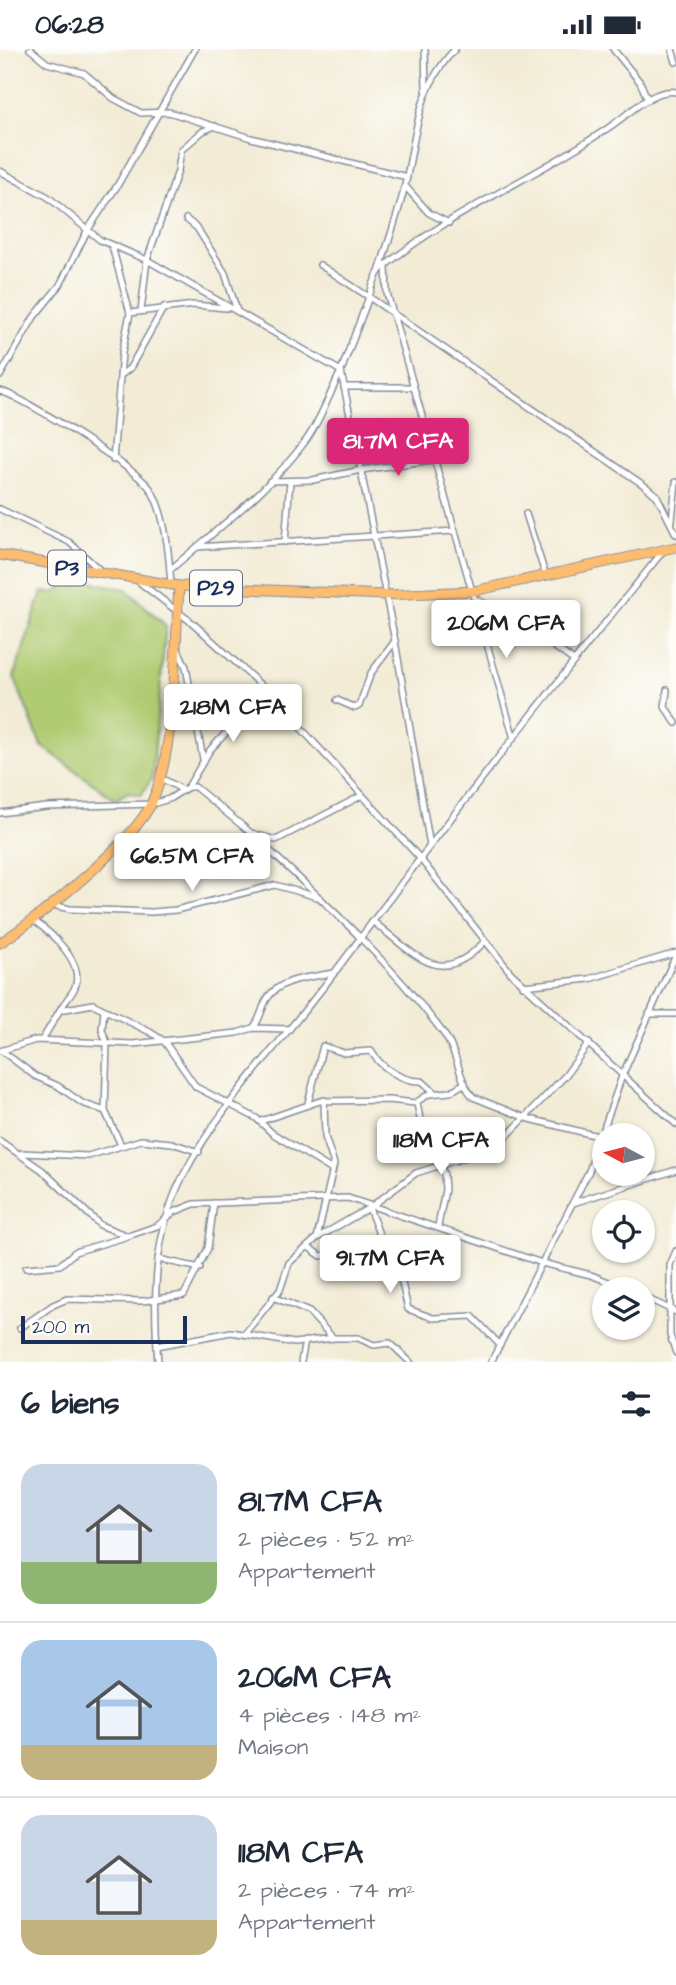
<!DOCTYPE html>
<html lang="fr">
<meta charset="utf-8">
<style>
:root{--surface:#fff;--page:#f6f6f7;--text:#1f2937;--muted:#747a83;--line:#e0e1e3;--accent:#db2777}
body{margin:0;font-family:"Architects Daughter",sans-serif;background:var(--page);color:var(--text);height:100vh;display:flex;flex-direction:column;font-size:26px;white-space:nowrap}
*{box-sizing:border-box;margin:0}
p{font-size:23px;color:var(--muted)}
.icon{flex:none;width:38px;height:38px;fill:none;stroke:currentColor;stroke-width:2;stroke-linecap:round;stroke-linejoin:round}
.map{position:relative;height:1313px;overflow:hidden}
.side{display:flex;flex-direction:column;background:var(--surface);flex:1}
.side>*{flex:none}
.needle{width:46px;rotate:277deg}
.controls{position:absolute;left:592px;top:1074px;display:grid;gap:14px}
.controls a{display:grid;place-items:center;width:63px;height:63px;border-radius:50%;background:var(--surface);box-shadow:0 2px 5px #0004;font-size:35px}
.scale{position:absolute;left:21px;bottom:18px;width:166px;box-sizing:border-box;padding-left:7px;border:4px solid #1b2f5e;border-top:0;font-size:19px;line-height:24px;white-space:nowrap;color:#1b2f5e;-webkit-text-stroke:5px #fdfcf7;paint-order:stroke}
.price{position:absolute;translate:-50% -60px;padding:0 16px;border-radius:7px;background:#fff;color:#222;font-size:23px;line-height:46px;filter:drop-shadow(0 2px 4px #0008)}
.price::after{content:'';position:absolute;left:50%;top:42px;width:21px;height:16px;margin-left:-10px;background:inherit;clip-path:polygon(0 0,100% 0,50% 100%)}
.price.current{background:var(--accent);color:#fff}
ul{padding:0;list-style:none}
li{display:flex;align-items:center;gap:21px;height:175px;padding:0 21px}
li+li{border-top:2px solid var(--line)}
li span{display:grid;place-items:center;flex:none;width:196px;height:140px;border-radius:21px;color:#555}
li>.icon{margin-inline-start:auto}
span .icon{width:84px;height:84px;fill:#fffc;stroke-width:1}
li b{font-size:30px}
h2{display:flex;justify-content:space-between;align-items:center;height:84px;padding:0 21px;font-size:30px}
.status{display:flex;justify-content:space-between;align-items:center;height:49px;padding:0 35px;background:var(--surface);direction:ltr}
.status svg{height:19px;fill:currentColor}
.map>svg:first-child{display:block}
</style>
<div class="status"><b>06:28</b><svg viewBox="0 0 49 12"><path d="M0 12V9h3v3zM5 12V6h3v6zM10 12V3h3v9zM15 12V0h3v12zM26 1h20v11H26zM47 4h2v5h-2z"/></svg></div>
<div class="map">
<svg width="676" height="1313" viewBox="0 0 676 1313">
<rect width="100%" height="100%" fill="#fdfcf7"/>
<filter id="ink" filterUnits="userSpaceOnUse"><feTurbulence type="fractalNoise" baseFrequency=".0143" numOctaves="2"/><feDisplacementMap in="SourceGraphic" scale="14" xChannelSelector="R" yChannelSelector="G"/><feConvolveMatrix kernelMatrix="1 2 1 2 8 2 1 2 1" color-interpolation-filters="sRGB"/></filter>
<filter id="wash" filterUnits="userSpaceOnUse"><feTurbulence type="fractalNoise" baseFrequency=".00686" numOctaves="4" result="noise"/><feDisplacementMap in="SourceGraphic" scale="28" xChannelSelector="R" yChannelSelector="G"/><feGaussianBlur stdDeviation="1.57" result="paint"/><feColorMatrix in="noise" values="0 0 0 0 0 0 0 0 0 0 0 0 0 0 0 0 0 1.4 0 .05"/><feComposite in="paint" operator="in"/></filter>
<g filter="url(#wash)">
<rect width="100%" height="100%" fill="#f2ebd5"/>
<path fill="#b0cc73" stroke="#667e68" stroke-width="2" d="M68 528 126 540 166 577 152 729 141 746 128 743 115 751 41 696 14 628 42 543C56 546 63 541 68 528Z"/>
</g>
<g filter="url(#ink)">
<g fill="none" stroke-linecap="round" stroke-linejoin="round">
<g stroke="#868d9a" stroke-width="8">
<g id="street">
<polyline points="30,0 47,14 84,24 113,49 141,64 169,63 251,89 407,128"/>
<polyline points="425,0 426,41"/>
<polyline points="613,0 640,33 648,51"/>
<polyline points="672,0 676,13"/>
<path d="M676 43C653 39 629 65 611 77 538 128 451 162 382 219 376 224 372 239 369 248L645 437 657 447 676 485"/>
<path d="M0 122 48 148 100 191 147 211 341 322C330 344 321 370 307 390 270 441 217 480 170 521"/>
<polyline points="405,137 429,164 449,174"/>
<polyline points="186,170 197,179 225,224 237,262"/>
<polyline points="112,197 130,264 122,304 113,411"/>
<polyline points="320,216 369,248 341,322 395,592 430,797"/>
<polyline points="386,217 387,244 513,686"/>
<path d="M380 220C388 192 399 164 405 136 417 84 416 41 455 0"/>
<polyline points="141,262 147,211 178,122 181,101 203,82 215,77"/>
<polyline points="130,264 194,256 226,259"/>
<polyline points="121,326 130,319 164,258"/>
<polyline points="0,327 34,268 60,236 87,182 117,137 195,0"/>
<polyline points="344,338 413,338"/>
<path d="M0 342C24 348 140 422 151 441 166 466 169 507 171 535"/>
<polyline points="270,432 313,431 361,421 432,411"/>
<polyline points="0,460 69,493 101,522"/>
<polyline points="526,465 546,528"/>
<polyline points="672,471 676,433"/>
<polyline points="285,493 290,432"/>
<polyline points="197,498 455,482"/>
<polyline points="138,532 195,576 266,641 418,807 511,924 676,1075"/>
<polyline points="476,550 534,583 574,612"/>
<polyline points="177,598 186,618 203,710"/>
<polyline points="667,641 665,658 676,674"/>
<polyline points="337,651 355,659 359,657 371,624 395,592"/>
<polyline points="161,729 183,741"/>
<polyline points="188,738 210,701 266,641"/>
<polyline points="0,764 46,758 152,755 169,750 188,738 195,738 251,784 276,791 361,747"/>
<path d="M251 784C319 848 388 910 444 985 458 1003 458 1031 473 1048L526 1069 602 1088"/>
<polyline points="53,856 70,860 152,863 176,861 275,836 317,848"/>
<path d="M33 871C50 883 85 913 75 938 72 946 64 953 60 961"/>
<path d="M372 872C415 904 439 942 485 892"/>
<polyline points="523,937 589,930 676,904"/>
<polyline points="104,961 102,981 107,994 105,1062 121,1096"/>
<polyline points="649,965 676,965"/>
<path d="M253 979C261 970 261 960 267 950 279 929 313 928 334 924"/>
<polyline points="42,991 60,961 93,955 150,983 164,992 196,1038 256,1069 272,1084 332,1121"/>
<polyline points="0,1002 36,991 133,995 237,984 253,979 289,980"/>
<polyline points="2,1002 35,1027 58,1037 82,1054 105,1062"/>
<path d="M308 1054 323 997 344 1004 371 1002C381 1019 403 1033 422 1032L434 1043"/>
<polyline points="417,1054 420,1070 427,1077 444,1126 445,1141 438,1177"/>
<polyline points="261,1072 320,1052 389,1051 415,1054 429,1045 450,1043 465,1034"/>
<polyline points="0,1092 42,1121 100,1176 128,1187 157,1177 174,1163 194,1155 348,1149 542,1214 591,1226 629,1241"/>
<polyline points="22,1104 88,1107 141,1091 172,1094 199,1103"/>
<polyline points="573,1154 676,1121"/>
<polyline points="369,1159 382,1193"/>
<polyline points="317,1189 334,1115 325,1088 324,1051"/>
<path d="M308 1198 321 1207C343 1202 372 1191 393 1195L408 1260 433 1269 472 1267 500 1296"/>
<polyline points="676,1202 670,1216 670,1286 676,1304"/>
<polyline points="158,1210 200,1219"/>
<polyline points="26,1219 60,1216 75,1203 125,1188"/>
<polyline points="642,1247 676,1263"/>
<polyline points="273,1248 309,1263 333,1289"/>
<polyline points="20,1279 53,1256 67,1250 143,1252 184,1246 208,1199 214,1154"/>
<polyline points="246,1283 280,1241 289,1214 317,1189 369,1159 416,1124 476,1105 508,1086 565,1027 589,994"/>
<polyline points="157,1297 231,1283 294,1294 333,1289 358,1289 374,1296 390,1294 410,1313"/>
<path d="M158 1313C153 1250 153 1185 183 1127 222 1052 285 990 335 923 441 780 551 639 664 501"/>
<polyline points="301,1313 305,1292"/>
<polyline points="491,1313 589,1122 622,1027 676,906"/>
</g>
</g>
<g stroke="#868d9a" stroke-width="11">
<g id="primary">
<polyline points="0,506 179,537"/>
<path d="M0 894C37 870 135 792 152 753 176 700 175 597 179 537L386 546 474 542 676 498"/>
</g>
</g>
<use href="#street" stroke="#fff" stroke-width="5"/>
<use href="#primary" stroke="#fcbd6f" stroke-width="9"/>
</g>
</g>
<g text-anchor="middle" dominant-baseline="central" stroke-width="5" stroke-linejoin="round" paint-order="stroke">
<g fill="#fdfcf7" stroke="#5f6c8c" stroke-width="2">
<rect x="48" y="501.5" width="38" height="35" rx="5"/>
<rect x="190" y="521.5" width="52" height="35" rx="5"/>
</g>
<g font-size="21" font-weight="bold" fill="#1b2f5e">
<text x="67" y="519">P3</text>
<text x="216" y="539">P29</text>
</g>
</g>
</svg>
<div class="controls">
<a><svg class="needle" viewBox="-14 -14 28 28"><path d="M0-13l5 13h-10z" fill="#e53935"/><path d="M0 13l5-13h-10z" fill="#747a83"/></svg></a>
<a><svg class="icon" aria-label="locate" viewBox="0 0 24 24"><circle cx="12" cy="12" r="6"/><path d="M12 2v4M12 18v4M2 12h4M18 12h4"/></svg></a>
<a><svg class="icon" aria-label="layers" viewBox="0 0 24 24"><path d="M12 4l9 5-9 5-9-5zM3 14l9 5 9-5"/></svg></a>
</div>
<div class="scale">200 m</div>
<b class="price current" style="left:398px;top:429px">81.7M CFA</b>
<b class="price" style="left:506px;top:611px">206M CFA</b>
<b class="price" style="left:233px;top:695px">218M CFA</b>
<b class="price" style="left:192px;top:844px">66.5M CFA</b>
<b class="price" style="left:441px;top:1128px">118M CFA</b>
<b class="price" style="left:390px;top:1246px">91.7M CFA</b>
</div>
<section class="side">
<h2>6 biens<svg class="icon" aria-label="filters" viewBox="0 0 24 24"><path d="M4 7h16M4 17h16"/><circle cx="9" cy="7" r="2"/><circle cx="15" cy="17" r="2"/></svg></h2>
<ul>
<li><span style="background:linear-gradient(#c9d6e8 70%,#8fb573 0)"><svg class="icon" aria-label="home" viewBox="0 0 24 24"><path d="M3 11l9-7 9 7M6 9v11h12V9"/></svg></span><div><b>81.7M CFA</b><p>2 pièces · 52 m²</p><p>Appartement</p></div></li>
<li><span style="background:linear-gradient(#a9c7e8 75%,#c2b280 0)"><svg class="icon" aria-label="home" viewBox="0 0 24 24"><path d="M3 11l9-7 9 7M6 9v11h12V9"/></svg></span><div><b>206M CFA</b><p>4 pièces · 148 m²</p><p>Maison</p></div></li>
<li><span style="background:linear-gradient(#c9d6e8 75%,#c2b280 0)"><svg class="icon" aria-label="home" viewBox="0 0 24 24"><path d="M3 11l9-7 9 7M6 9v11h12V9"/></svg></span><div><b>118M CFA</b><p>2 pièces · 74 m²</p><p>Appartement</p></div></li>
</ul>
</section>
